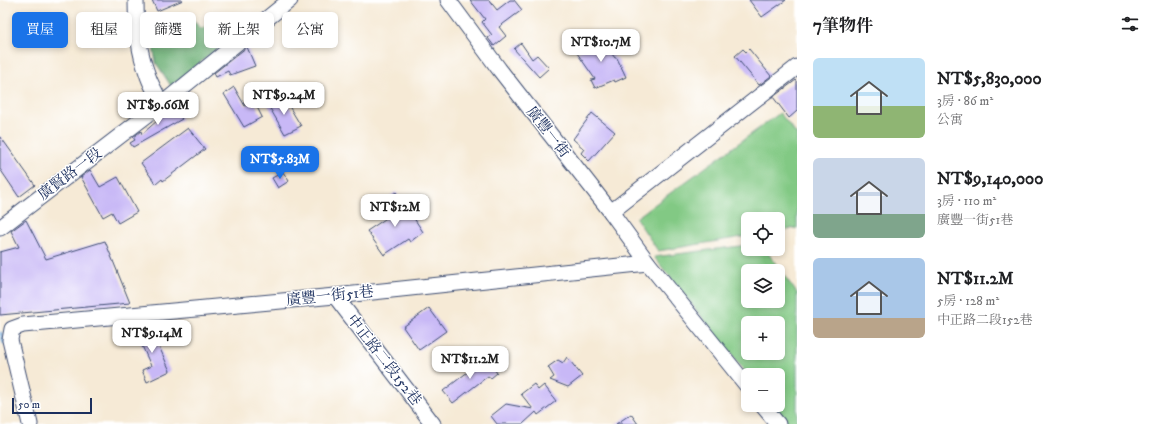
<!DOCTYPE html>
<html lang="zh-TW">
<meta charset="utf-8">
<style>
:root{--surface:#fff;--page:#f2f2f2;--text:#202124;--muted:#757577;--accent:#1a73e8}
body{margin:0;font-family:"IM FELL DW Pica","Noto Serif TC",serif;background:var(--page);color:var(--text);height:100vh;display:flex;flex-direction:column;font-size:15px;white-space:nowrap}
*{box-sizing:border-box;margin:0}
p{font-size:13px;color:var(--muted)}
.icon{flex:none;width:22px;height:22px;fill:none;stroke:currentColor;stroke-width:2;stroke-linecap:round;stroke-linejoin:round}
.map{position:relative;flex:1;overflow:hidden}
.side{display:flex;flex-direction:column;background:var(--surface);width:360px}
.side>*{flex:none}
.banner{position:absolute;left:12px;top:12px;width:380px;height:36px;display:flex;gap:8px}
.tools{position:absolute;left:741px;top:212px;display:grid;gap:8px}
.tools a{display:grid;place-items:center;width:44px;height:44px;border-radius:6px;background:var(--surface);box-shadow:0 2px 6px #0003;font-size:20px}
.scale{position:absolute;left:12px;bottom:10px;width:80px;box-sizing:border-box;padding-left:4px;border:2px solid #1b2f5e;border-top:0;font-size:11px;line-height:14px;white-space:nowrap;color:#1b2f5e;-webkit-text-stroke:3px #fff;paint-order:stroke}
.price{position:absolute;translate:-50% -34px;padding:0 9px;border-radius:8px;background:#fff;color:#222;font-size:13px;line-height:26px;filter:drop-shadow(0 1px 2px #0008)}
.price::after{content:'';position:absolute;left:50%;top:24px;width:12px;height:9px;margin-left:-6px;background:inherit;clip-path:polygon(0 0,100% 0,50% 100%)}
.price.active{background:var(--accent);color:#fff}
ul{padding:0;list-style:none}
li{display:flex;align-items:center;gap:12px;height:100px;padding:0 16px}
li span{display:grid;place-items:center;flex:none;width:112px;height:80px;border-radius:6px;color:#555}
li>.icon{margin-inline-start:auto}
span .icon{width:48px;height:48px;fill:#fffc;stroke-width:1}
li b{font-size:17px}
h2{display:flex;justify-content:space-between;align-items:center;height:48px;padding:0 16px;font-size:17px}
.tag{padding:0 14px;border-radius:6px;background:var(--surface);box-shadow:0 2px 6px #0003;font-size:14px;line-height:36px}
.tag.active{background:var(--accent);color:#fff}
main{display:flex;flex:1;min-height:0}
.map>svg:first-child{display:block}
</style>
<main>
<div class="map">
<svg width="797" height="424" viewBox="0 0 797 424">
<rect width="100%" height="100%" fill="#fff"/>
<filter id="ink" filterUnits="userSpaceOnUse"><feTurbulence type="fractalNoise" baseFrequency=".025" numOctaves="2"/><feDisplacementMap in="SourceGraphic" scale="8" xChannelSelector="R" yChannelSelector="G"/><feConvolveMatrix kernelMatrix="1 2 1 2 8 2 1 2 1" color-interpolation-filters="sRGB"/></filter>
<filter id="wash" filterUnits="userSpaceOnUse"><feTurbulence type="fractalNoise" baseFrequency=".012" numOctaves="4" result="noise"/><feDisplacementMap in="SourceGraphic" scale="16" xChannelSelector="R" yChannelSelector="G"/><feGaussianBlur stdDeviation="0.9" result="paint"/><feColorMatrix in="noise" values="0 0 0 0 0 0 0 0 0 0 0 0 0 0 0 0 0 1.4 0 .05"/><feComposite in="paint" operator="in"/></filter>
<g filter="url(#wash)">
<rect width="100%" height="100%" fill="#f6ead6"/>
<g fill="#82c984" stroke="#4e7c71" fill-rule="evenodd">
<polygon points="780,113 797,135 797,228 778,231 778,219 748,219 748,236 658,251 636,218"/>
<path d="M748 245V249H765L797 293V424H787L772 405H778V375H748L654 257ZM748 271H778V301H748ZM748 323H778V353H748Z"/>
</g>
<polygon fill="#69ad72" stroke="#426e68" points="191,19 201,28 231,20 241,30 171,86 156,63 151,37"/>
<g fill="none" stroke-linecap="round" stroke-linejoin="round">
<polyline stroke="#67a6da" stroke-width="3" points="1,333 4,343"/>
</g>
<g id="blocks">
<g fill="#c8b8f6">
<polygon points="152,0 183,0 157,11"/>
<polygon points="470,0 489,0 497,10 510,0 514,0 522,10 499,27 506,36 494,46 488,38 492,35 482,22 485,19"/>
<polygon points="749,0 786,0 762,17"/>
<polygon points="599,36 615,58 617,58 626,77 615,82 614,80 595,88 591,80 595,79 577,53"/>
<polygon points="521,43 532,59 537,55 549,68 539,77 514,49"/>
<polygon points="247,47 255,66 230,75 228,71 216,77 214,73"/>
<polygon points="743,49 746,52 749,49 771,76 762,83 759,85 735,56"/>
<polygon points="796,80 797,81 797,111 789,118 773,97"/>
<polygon points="234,87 245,106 254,101 262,117 244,127 224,94"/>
<polygon points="284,98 301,126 285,134 268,105 278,99 279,101"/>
<polygon points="173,107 182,119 133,147 130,143 135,140 133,137 141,131 142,134 158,120 157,119"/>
<polygon points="592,113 615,132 589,161 581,153 584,149 573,139"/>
<polygon points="188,128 205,149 163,181 162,179 156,184 141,163"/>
<polygon points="0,136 35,185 19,197 0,169"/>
<polygon points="90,170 100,187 118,177 137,212 118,223 112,212 103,217 81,177"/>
<polygon points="283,172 289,181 278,188 272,178"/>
<polygon points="396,192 404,207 406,206 423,232 410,242 408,239 384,255 367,231 397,211 389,197"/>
<polygon points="26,220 46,259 105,241 130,303 0,315 0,252 19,247 11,231"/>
<polygon points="429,308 446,331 419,350 403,327"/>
<polygon points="149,324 170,371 147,382 142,370 151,366 135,330"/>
<polygon points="567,357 582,376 568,387 550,380 554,377 548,367 558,360 563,363"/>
<polygon points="486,358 497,373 491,378 488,376 453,403 443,391"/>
<polygon points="534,384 538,390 544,385 556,401 538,415 536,412 523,424 497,424 491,416 506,404 533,409 521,394"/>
<polygon points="631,414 638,424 616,424"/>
</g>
</g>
</g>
<g filter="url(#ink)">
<use href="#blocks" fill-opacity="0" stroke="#3c4b70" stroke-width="1"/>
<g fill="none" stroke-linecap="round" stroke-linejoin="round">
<g stroke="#3c4b70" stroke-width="17">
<g id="minor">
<path d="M136 0C136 24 138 50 147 73 150 84 157 94 161 104"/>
<polyline points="448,0 499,69 611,212 648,263 748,387"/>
<polyline points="611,212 797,67"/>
<polyline points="0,228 168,99 290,0"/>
<polyline points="335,296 433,424"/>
<polyline points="762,405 778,424"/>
<polyline points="30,424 10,340 12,329 23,325 335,296 648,263"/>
</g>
</g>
<use href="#minor" stroke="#fff" stroke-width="15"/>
</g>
</g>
<g text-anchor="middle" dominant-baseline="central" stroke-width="3" stroke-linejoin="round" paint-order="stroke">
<g font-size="15" fill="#1b2f5e" stroke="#fff">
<text transform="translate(548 132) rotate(52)">廣豐一街</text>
<text transform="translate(70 174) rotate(-37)">廣賢路一段</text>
<text transform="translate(330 296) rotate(-6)">廣豐一街51巷</text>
<text transform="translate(384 360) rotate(52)">中正路二段152巷</text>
</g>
</g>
</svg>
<div class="tools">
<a><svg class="icon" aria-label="locate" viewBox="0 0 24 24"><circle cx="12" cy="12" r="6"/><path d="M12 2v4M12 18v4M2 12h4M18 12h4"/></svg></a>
<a><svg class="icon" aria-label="layers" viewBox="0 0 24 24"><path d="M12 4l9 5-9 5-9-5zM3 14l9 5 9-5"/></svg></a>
<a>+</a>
<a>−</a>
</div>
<div class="scale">50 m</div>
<b class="price" style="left:601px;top:63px">NT$10.7M</b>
<b class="price" style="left:284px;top:116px">NT$9.24M</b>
<b class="price" style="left:158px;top:126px">NT$9.66M</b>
<b class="price active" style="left:280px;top:180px">NT$5.83M</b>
<b class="price" style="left:395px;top:228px">NT$12M</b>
<b class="price" style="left:152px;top:354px">NT$9.14M</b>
<b class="price" style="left:470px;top:380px">NT$11.2M</b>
<div class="banner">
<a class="tag active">買屋</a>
<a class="tag">租屋</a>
<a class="tag">篩選</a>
<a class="tag">新上架</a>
<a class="tag">公寓</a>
</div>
</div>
<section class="side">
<h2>7筆物件<svg class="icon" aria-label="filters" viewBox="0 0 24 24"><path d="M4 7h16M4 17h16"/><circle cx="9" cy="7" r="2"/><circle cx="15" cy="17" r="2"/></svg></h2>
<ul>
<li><span style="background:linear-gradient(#bfe0f5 60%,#8fb573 0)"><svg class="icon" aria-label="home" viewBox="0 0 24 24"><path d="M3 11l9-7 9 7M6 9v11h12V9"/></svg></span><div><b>NT$5,830,000</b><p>3房 · 86 m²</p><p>公寓</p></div></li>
<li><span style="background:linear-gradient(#c9d6e8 70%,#7fa58c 0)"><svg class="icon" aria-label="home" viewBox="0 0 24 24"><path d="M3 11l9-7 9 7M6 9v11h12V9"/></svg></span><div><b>NT$9,140,000</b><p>3房 · 110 m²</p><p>廣豐一街51巷</p></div></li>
<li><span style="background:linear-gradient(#a9c7e8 75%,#b9a48a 0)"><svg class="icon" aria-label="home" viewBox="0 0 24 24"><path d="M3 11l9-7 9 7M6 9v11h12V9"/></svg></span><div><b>NT$11.2M</b><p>5房 · 128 m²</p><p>中正路二段152巷</p></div></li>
</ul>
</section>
</main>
